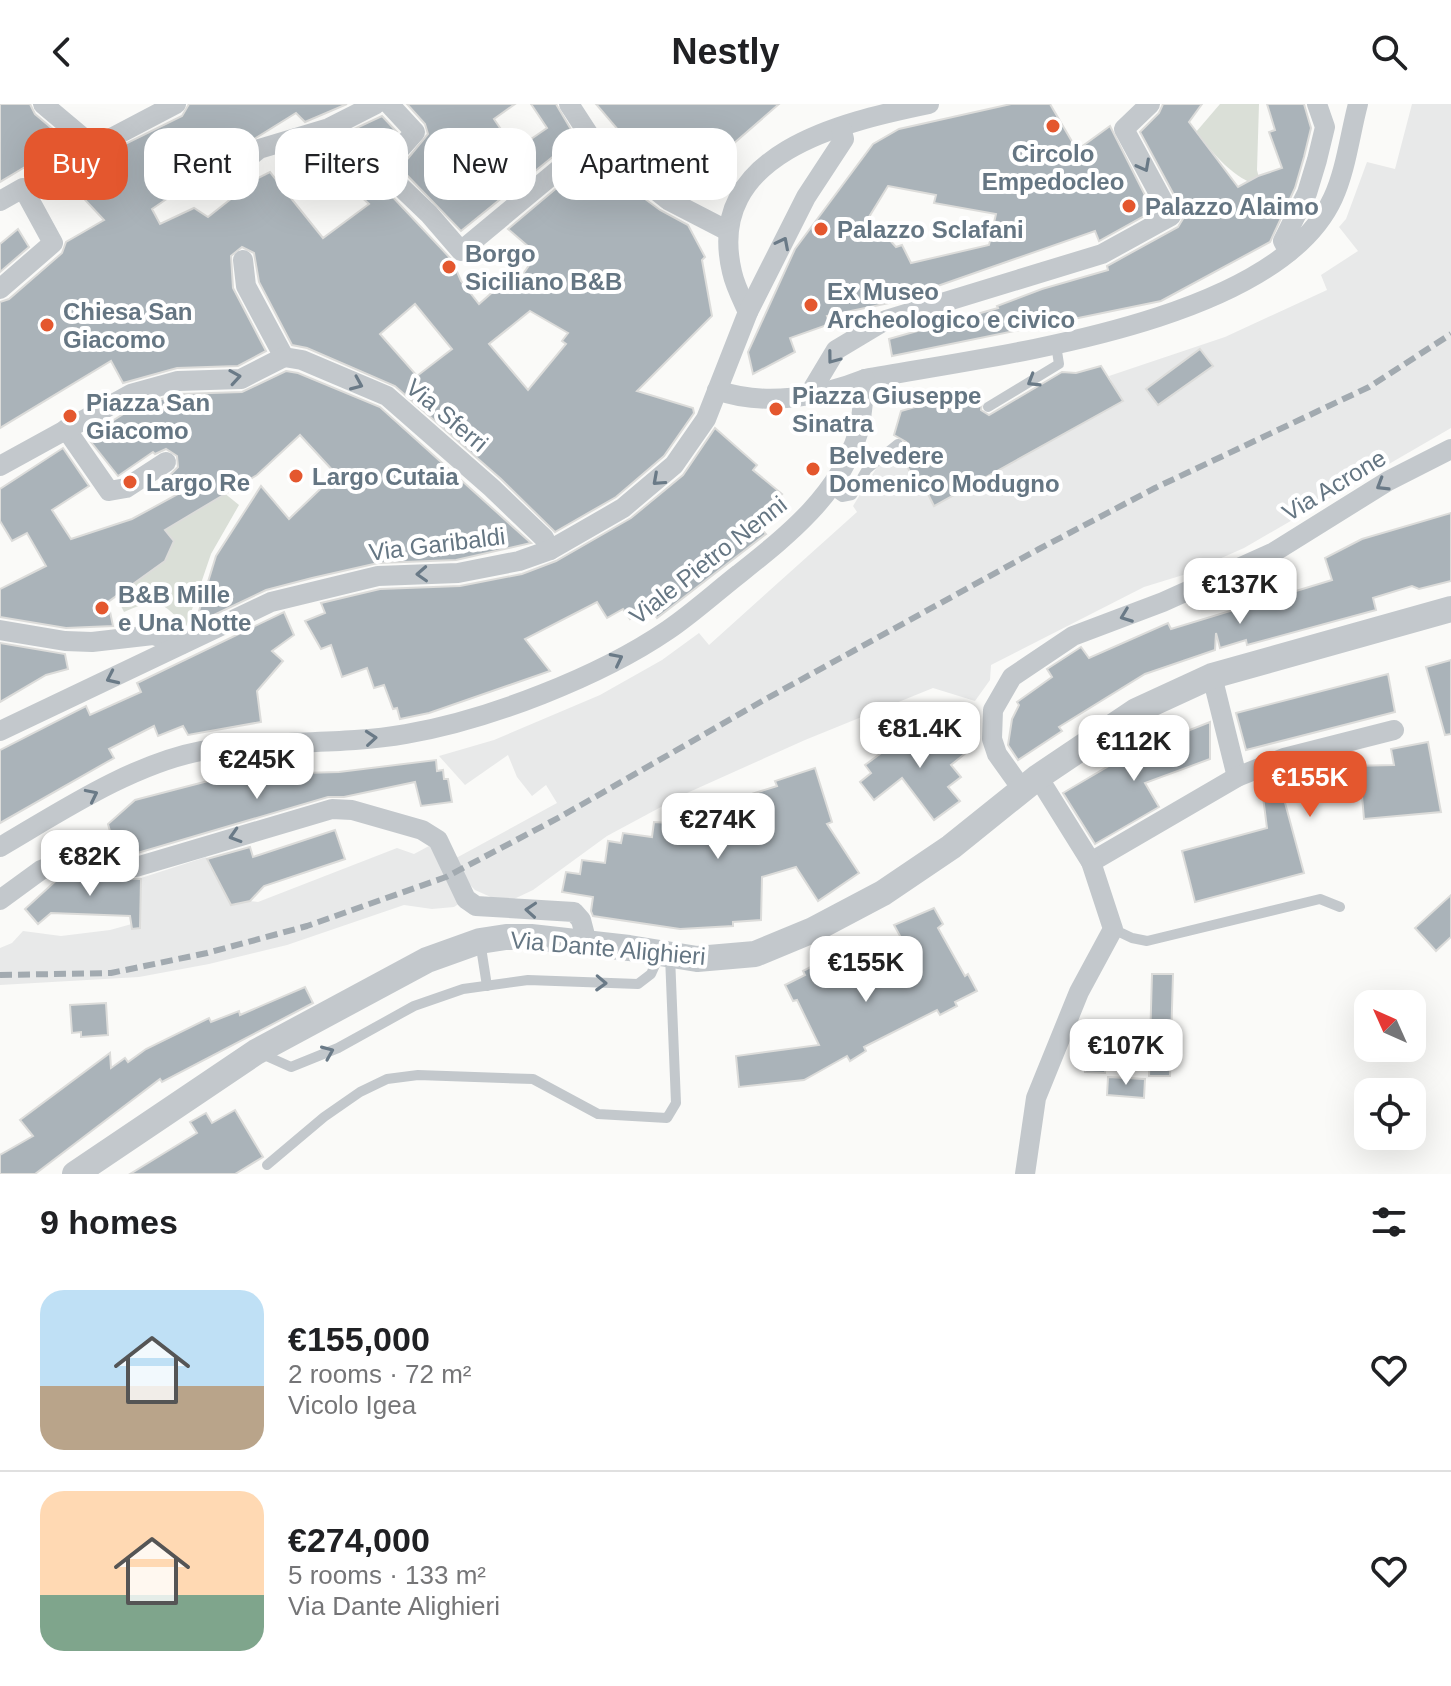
<!DOCTYPE html>
<meta charset="utf-8">
<style>
:root{--surface:#fff;--page:#f2f2f2;--text:#202124;--muted:#757577;--line:#e0e0e0;--accent:#e4572e}
body{margin:0;font-family:Helvetica,sans-serif;background:var(--page);color:var(--text);height:100vh;display:flex;flex-direction:column;font-size:30px;white-space:nowrap}
*{box-sizing:border-box;margin:0}
p{font-size:26px;color:var(--muted)}
.icon{flex:none;width:44px;height:44px;fill:none;stroke:currentColor;stroke-width:2;stroke-linecap:round;stroke-linejoin:round}
.map{position:relative;height:1070px;overflow:hidden}
.sheet{display:flex;flex-direction:column;background:var(--surface);flex:1}
.sheet>*{flex:none}
.guide{position:absolute;left:24px;top:24px;width:800px;height:72px;display:flex;gap:16px}
.needle{width:52px;rotate:315deg}
.fabs{position:absolute;left:1354px;top:886px;display:grid;gap:16px}
.fabs a{display:grid;place-items:center;width:72px;height:72px;border-radius:16px;background:var(--surface);box-shadow:0 8px 32px #0002;font-size:40px}
.price{position:absolute;translate:-50% -68px;padding:0 18px;border-radius:16px;background:#fff;color:#222;font-size:26px;line-height:52px;filter:drop-shadow(0 2px 4px #0008)}
.price::after{content:'';position:absolute;left:50%;top:48px;width:24px;height:18px;margin-left:-12px;background:inherit;clip-path:polygon(0 0,100% 0,50% 100%)}
.price.current{background:var(--accent);color:#fff}
ul{padding:0;list-style:none}
li{display:flex;align-items:center;gap:24px;height:200px;padding:0 40px}
li+li{border-top:2px solid var(--line)}
li span{display:grid;place-items:center;flex:none;width:224px;height:160px;border-radius:24px;color:#555}
li>.icon{margin-inline-start:auto}
span .icon{width:96px;height:96px;fill:#fffc;stroke-width:1}
li b{font-size:34px}
h2{display:flex;justify-content:space-between;align-items:center;height:96px;padding:0 40px;font-size:34px}
.tag{padding:0 28px;border-radius:24px;background:var(--surface);box-shadow:0 8px 32px #0002;font-size:28px;line-height:72px}
.tag.current{background:var(--accent);color:#fff}
header{display:flex;justify-content:space-between;align-items:center;height:104px;padding:0 40px;background:var(--surface);font-size:36px;font-weight:600}
.map>svg:first-child{display:block}
</style>
<header><svg class="icon" aria-label="back" viewBox="0 0 24 24"><path d="M15 5l-7 7 7 7"/></svg>Nestly<svg class="icon" aria-label="search" viewBox="0 0 24 24"><circle cx="10" cy="10" r="6"/><path d="M15 15l6 6"/></svg></header>
<div class="map">
<svg width="1451" height="1070" viewBox="0 0 1451 1070">
<rect width="100%" height="100%" fill="#fafaf8"/>
<polygon fill="#e8e9e9" points="1412,0 1451,0 1451,324 1244,444 1183,471 1144,483 991,561 990,576 975,597 933,584 805,636 687,689 607,732 533,786 514,795 493,794 475,786 468,779 460,799 454,803 432,805 404,801 287,841 209,860 139,873 0,881 0,844 12,839 23,827 61,832 110,826 139,818 141,774 206,753 231,801 250,797 258,798 397,744 414,750 429,742 458,753 557,699 546,681 532,692 517,673 508,651 465,681 439,652 494,636 600,591 662,556 699,529 709,541 857,408 853,402 877,363 902,346 911,370 922,378 1122,297 1109,272 1225,233 1327,186 1321,171 1358,147 1339,123 1346,115 1367,58 1395,65"/>
<g fill="#dadfd7">
<path d="M1220 0H1259L1257 66 1261 82C1234 76 1213 49 1196 28Z"/>
<path d="M223 388 239 401 211 450 186 523C162 497 157 493 124 508L116 492 165 457 174 437 165 425Z"/>
</g>
<g fill="#aab3b9" stroke="#dcdcda" stroke-width="2" fill-rule="evenodd">
<path d="M0 0H30L35 10 86 53 93 56 182 12 189 0H347L305 18 296 9 219 57 208 43 161 80 174 90 152 105 160 120 194 104 208 113 256 75 270 68 323 134 369 100 313 49 324 39 382 12 397 28 372 57 370 69 452 156 461 177 479 200 504 178 511 187 537 150 508 125 591 55 660 106 688 121 705 153 702 156 712 212 637 287 693 304 694 309 664 352 616 393 555 428 501 375 395 282 307 244 292 241 259 178 254 149 242 143 231 152 233 184 266 247 238 262 177 264 123 279 111 257 0 324V198L9 195 62 149 66 138 104 116 59 68 39 82 25 63 0 78ZM415 200 452 245 417 272 380 230ZM530 207 568 229 562 237 566 240 528 286 489 240Z"/>
<polygon points="407,0 515,0 494,15 515,46 547,24 531,0 556,0 576,34 461,127 400,64 428,30 425,20"/>
<polygon points="596,0 779,0 679,87 654,68"/>
<path d="M1011 0H1050L1077 46 1110 22 1153 107 1099 137 1095 127 889 199 827 212 830 220 790 234 795 248 753 270 748 248 795 145 873 40 899 25ZM888 82 936 91 934 99 996 110 989 141 911 159 902 141 896 143 869 113Z"/>
<polygon points="1163,0 1202,0 1189,18 1238,83 1258,72 1282,64 1269,28 1275,26 1267,0 1304,0 1311,24 1304,53 1295,84 1270,138 1161,197 892,252 889,235 998,204 997,202 1042,185 1108,166 1107,162 1178,123 1184,113 1182,106 1140,28 1159,9"/>
<polygon points="18,125 29,143 0,168 0,140"/>
<polygon points="1200,245 1213,262 1158,301 1146,285"/>
<polygon points="1101,262 1123,297 934,402 922,378 911,370 905,358 902,347 906,338 894,331 901,307 943,295 950,304 964,295 982,298 981,306 989,311 1062,268 1076,269"/>
<polygon points="286,267 298,269 380,303 531,439 456,456 378,459 312,474 266,486 195,520 216,452 261,382 289,415 336,370 300,331 257,371 165,426 174,437 165,457 108,498 113,522 66,524 0,513 0,485 46,462 27,429 12,437 0,417 0,385 63,344 89,382 52,406 71,435 132,415 180,389 169,372 178,363 177,352 166,345 155,350 153,348 118,372 87,333 136,302 180,290 242,288"/>
<polygon points="715,324 757,361 753,366 782,390 755,418 766,430 657,514 648,501 630,515 623,505 607,514 597,498 525,535 550,567 429,609 400,615 397,604 393,605 384,581 374,584 367,564 342,573 331,541 321,545 305,517 325,509 321,499 380,485 460,482 522,470 556,457 631,414 683,371"/>
<polygon points="1451,409 1451,477 1419,485 1412,482 1373,494 1376,506 1247,541 1246,536 1220,544 1216,529 1215,546 1145,570 1059,623 1062,627 1018,656 1008,641 1012,615 1019,601 1017,598 1052,573 1047,565 1081,543 1089,554 1168,519 1171,525 1332,476 1325,454 1362,435"/>
<polygon points="284,508 294,531 272,547 283,557 257,587 261,618 188,631 183,622 158,632 154,622 109,645 114,654 0,719 0,646 86,602 90,611 141,588 137,579"/>
<polygon points="0,539 65,550 68,565 46,571 0,598"/>
<polygon points="1451,556 1451,630 1445,631 1426,563"/>
<polygon points="1388,570 1395,608 1246,646 1236,609"/>
<polygon points="1210,618 1210,655 1145,679 1159,703 1095,740 1063,689 1129,650"/>
<polygon points="945,620 967,648 951,661 961,673 948,683 960,697 934,716 902,674 874,696 860,678 871,669 865,661 896,638 902,645 914,636 917,640"/>
<polygon points="1428,638 1441,708 1364,715 1362,692 1287,693 1284,695 1304,769 1195,798 1182,747 1267,724 1261,677 1301,663 1394,661 1391,645"/>
<polygon points="436,656 437,667 443,666 444,675 448,675 452,698 421,702 415,678 344,693 328,693 134,750 116,749 108,720 135,696 235,670 238,678 265,670 339,668"/>
<polygon points="815,664 832,718 827,720 859,769 818,797 796,763 762,773 761,816 733,818 733,822 680,825 593,812 591,807 593,793 562,788 566,768 580,770 582,756 605,759 608,737 621,739 623,729 652,733 654,718 716,722 717,701 777,682 775,677"/>
<polygon points="335,726 345,755 264,782 250,797 231,801 207,755 250,743 253,753"/>
<polygon points="61,772 141,775 140,824 132,825 130,812 51,809 38,820 25,805"/>
<polygon points="1451,791 1451,833 1436,847 1415,824"/>
<polygon points="934,804 943,820 938,824 965,872 968,870 977,887 955,898 957,902 940,911 937,906 864,943 866,947 850,957 847,952 804,976 739,983 736,952 819,941 797,896 793,897 785,881 805,871 803,867 820,858 831,879 905,841 894,821"/>
<polygon points="1152,870 1173,870 1170,972 1149,972"/>
<polygon points="305,883 313,899 162,978 160,975 35,1070 0,1070 0,1051 33,1032 20,1016 110,949 111,964 125,954 128,958 146,945 209,914 211,918 239,907 240,911"/>
<polygon points="106,899 108,931 81,933 81,928 72,929 70,901"/>
<polygon points="1087,929 1108,930 1105,969 1085,968"/>
<polygon points="1108,973 1145,975 1144,994 1107,991"/>
<polygon points="235,1006 263,1053 235,1070 130,1070 197,1029 190,1018 206,1009 212,1019"/>
</g>
<g fill="none" stroke-linecap="round" stroke-linejoin="round">
<g stroke="#c3c8cc" stroke-width="10">
<polyline points="988,303 1059,260 1056,241"/>
<polyline points="829,384 842,393 852,391 867,365 898,340"/>
<polyline points="1113,825 1132,834 1147,837 1320,795 1340,803"/>
<polyline points="480,837 487,882"/>
<polyline points="262,950 291,963 338,944 414,902 463,885 528,876 638,880 651,870 660,850"/>
<polyline points="267,1061 324,1013 360,988 387,975 418,971 533,975 598,1010 667,1014 676,999 670,852"/>
</g>
<g stroke="#c3c8cc" stroke-width="20">
<polyline points="43,0 94,43 176,0"/>
<polyline points="389,0 415,28 382,65 429,110 461,147 593,37 668,96 728,127"/>
<polyline points="569,0 593,37"/>
<polyline points="214,82 259,45 329,24 376,0"/>
<polyline points="0,97 23,84 53,139 0,185"/>
<polyline points="1289,148 1283,137 1307,89 1317,56 1325,23 1317,0"/>
<polyline points="243,156 246,182 284,253"/>
<path d="M748 208C742 195 735 182 732 168 704 49 842 18 929 0"/>
<polyline points="284,253 302,256 387,292 492,384 544,434 550,446"/>
<path d="M717 286C764 303 820 293 865 275 989 252 1275 221 1333 94 1346 66 1350 30 1358 0"/>
<polyline points="809,291 836,246 886,216 1102,150 1171,112 1124,25 1150,0"/>
<polyline points="66,325 109,387 126,384 166,358"/>
<polyline points="0,362 131,290 178,277 241,275 284,253"/>
<polyline points="0,526 65,537 92,538 153,531 182,540"/>
<polyline points="1212,572 1237,673"/>
<polyline points="0,627 271,498 378,472 458,469 519,457 550,446 623,404 674,361 706,315 748,208 806,93 844,35 841,24"/>
<polyline points="1022,685 997,650 992,635 993,606 1012,573 1073,532 1163,498 1274,448 1388,377 1451,345"/>
<path d="M0 743C60 708 132 660 201 647 268 635 339 642 406 630 488 616 599 573 668 526 693 509 716 488 739 470 788 431 839 391 858 329 863 312 863 292 865 275"/>
<polyline points="1091,758 1237,673 1284,654 1394,626"/>
<polyline points="0,796 41,766 59,759 136,763 332,705 352,706 422,726 438,736 466,795 476,802 574,808 581,816 587,839"/>
<polyline points="1025,1070 1036,994 1079,888 1113,825 1091,758 1038,673"/>
</g>
<polyline stroke="#c3c8cc" stroke-width="26" points="75,1070 256,948 427,856 480,837 506,833 531,833 629,844 697,855 755,850 813,826 883,789 951,743 1038,673 1136,607 1212,572 1451,505"/>
<polyline stroke="#a2aab0" stroke-width="6" stroke-dasharray="12 6" stroke-linecap="butt" points="0,871 111,869 207,849 307,822 446,773 560,713 764,596 1039,445 1155,384 1369,283 1451,230"/>
</g>
<defs><path id="oneway-chevron" d="M-2-3.5L2.5 0L-2 3.5" fill="none" stroke-width="1.6" stroke-linecap="round" stroke-linejoin="round" transform="scale(2)"/></defs>
<g stroke="#6a7a87">
<use href="#oneway-chevron" transform="translate(1144 62) rotate(62)"/>
<use href="#oneway-chevron" transform="translate(783 139) rotate(-63)"/>
<use href="#oneway-chevron" transform="translate(833 254) rotate(127)"/>
<use href="#oneway-chevron" transform="translate(235 273) rotate(-9)"/>
<use href="#oneway-chevron" transform="translate(1033 277) rotate(149)"/>
<use href="#oneway-chevron" transform="translate(357 280) rotate(23)"/>
<use href="#oneway-chevron" transform="translate(658 376) rotate(138)"/>
<use href="#oneway-chevron" transform="translate(1382 381) rotate(149)"/>
<use href="#oneway-chevron" transform="translate(422 470) rotate(177)"/>
<use href="#oneway-chevron" transform="translate(1126 512) rotate(159)"/>
<use href="#oneway-chevron" transform="translate(617 555) rotate(-27)"/>
<use href="#oneway-chevron" transform="translate(112 574) rotate(155)"/>
<use href="#oneway-chevron" transform="translate(371 634) rotate(-5)"/>
<use href="#oneway-chevron" transform="translate(92 691) rotate(-26)"/>
<use href="#oneway-chevron" transform="translate(235 732) rotate(163)"/>
<use href="#oneway-chevron" transform="translate(531 806) rotate(-176)"/>
<use href="#oneway-chevron" transform="translate(601 879) rotate(2)"/>
<use href="#oneway-chevron" transform="translate(328 948) rotate(-23)"/>
</g>
<g fill="#e4572e" stroke="#fff" stroke-width="3">
<circle cx="1053" cy="22" r="8"/>
<circle cx="1129" cy="102" r="8"/>
<circle cx="821" cy="125" r="8"/>
<circle cx="449" cy="163" r="8"/>
<circle cx="811" cy="201" r="8"/>
<circle cx="47" cy="221" r="8"/>
<circle cx="776" cy="305" r="8"/>
<circle cx="70" cy="312" r="8"/>
<circle cx="813" cy="365" r="8"/>
<circle cx="296" cy="372" r="8"/>
<circle cx="130" cy="378" r="8"/>
<circle cx="102" cy="504" r="8"/>
</g>
<g text-anchor="middle" dominant-baseline="central" stroke-width="8" stroke-linejoin="round" paint-order="stroke">
<g font-size="24" font-weight="bold" fill="#657683" stroke="#fff" text-anchor="start">
<text x="1053" y="49" text-anchor="middle">Circolo<tspan x="1053" dy="28">Empedocleo</tspan></text>
<text x="1145" y="102">Palazzo Alaimo</text>
<text x="837" y="125">Palazzo Sclafani</text>
<text x="465" y="149">Borgo<tspan x="465" dy="28">Siciliano B&amp;B</tspan></text>
<text x="827" y="187">Ex Museo<tspan x="827" dy="28">Archeologico e civico</tspan></text>
<text x="63" y="207">Chiesa San<tspan x="63" dy="28">Giacomo</tspan></text>
<text x="792" y="291">Piazza Giuseppe<tspan x="792" dy="28">Sinatra</tspan></text>
<text x="86" y="298">Piazza San<tspan x="86" dy="28">Giacomo</tspan></text>
<text x="829" y="351">Belvedere<tspan x="829" dy="28">Domenico Modugno</tspan></text>
<text x="312" y="372">Largo Cutaia</text>
<text x="146" y="378">Largo Re</text>
<text x="118" y="490">B&amp;B Mille<tspan x="118" dy="28">e Una Notte</tspan></text>
</g>
<g font-size="24" fill="#657683" stroke="#fff">
<text transform="translate(447 311) rotate(40)">Via Sferri</text>
<text transform="translate(1334 381) rotate(-31)">Via Acrone</text>
<text transform="translate(437 440) rotate(-7)">Via Garibaldi</text>
<text transform="translate(708 456) rotate(-38)">Viale Pietro Nenni</text>
<text transform="translate(608 844) rotate(5)">Via Dante Alighieri</text>
</g>
</g>
</svg>
<div class="fabs">
<a><svg class="needle" viewBox="-14 -14 28 28"><path d="M0-13l5 13h-10z" fill="#e53935"/><path d="M0 13l5-13h-10z" fill="#757577"/></svg></a>
<a><svg class="icon" aria-label="locate" viewBox="0 0 24 24"><circle cx="12" cy="12" r="6"/><path d="M12 2v4M12 18v4M2 12h4M18 12h4"/></svg></a>
</div>
<b class="price" style="left:1240px;top:522px">€137K</b>
<b class="price" style="left:920px;top:666px">€81.4K</b>
<b class="price" style="left:1134px;top:679px">€112K</b>
<b class="price" style="left:257px;top:697px">€245K</b>
<b class="price current" style="left:1310px;top:715px">€155K</b>
<b class="price" style="left:718px;top:757px">€274K</b>
<b class="price" style="left:90px;top:794px">€82K</b>
<b class="price" style="left:866px;top:900px">€155K</b>
<b class="price" style="left:1126px;top:983px">€107K</b>
<div class="guide">
<a class="tag current">Buy</a>
<a class="tag">Rent</a>
<a class="tag">Filters</a>
<a class="tag">New</a>
<a class="tag">Apartment</a>
</div>
</div>
<section class="sheet">
<h2>9 homes<svg class="icon" aria-label="filters" viewBox="0 0 24 24"><path d="M4 7h16M4 17h16"/><circle cx="9" cy="7" r="2"/><circle cx="15" cy="17" r="2"/></svg></h2>
<ul>
<li><span style="background:linear-gradient(#bfe0f5 60%,#b9a48a 0)"><svg class="icon" aria-label="home" viewBox="0 0 24 24"><path d="M3 11l9-7 9 7M6 9v11h12V9"/></svg></span><div><b>€155,000</b><p>2 rooms · 72 m²</p><p>Vicolo Igea</p></div><svg class="icon" aria-label="heart" viewBox="0 0 24 24"><path d="M12 20l-8-8c-3-5 5-10 8-4 3-6 11-1 8 4z"/></svg></li>
<li><span style="background:linear-gradient(#ffd9b3 65%,#7fa58c 0)"><svg class="icon" aria-label="home" viewBox="0 0 24 24"><path d="M3 11l9-7 9 7M6 9v11h12V9"/></svg></span><div><b>€274,000</b><p>5 rooms · 133 m²</p><p>Via Dante Alighieri</p></div><svg class="icon" aria-label="heart" viewBox="0 0 24 24"><path d="M12 20l-8-8c-3-5 5-10 8-4 3-6 11-1 8 4z"/></svg></li>
</ul>
</section>
